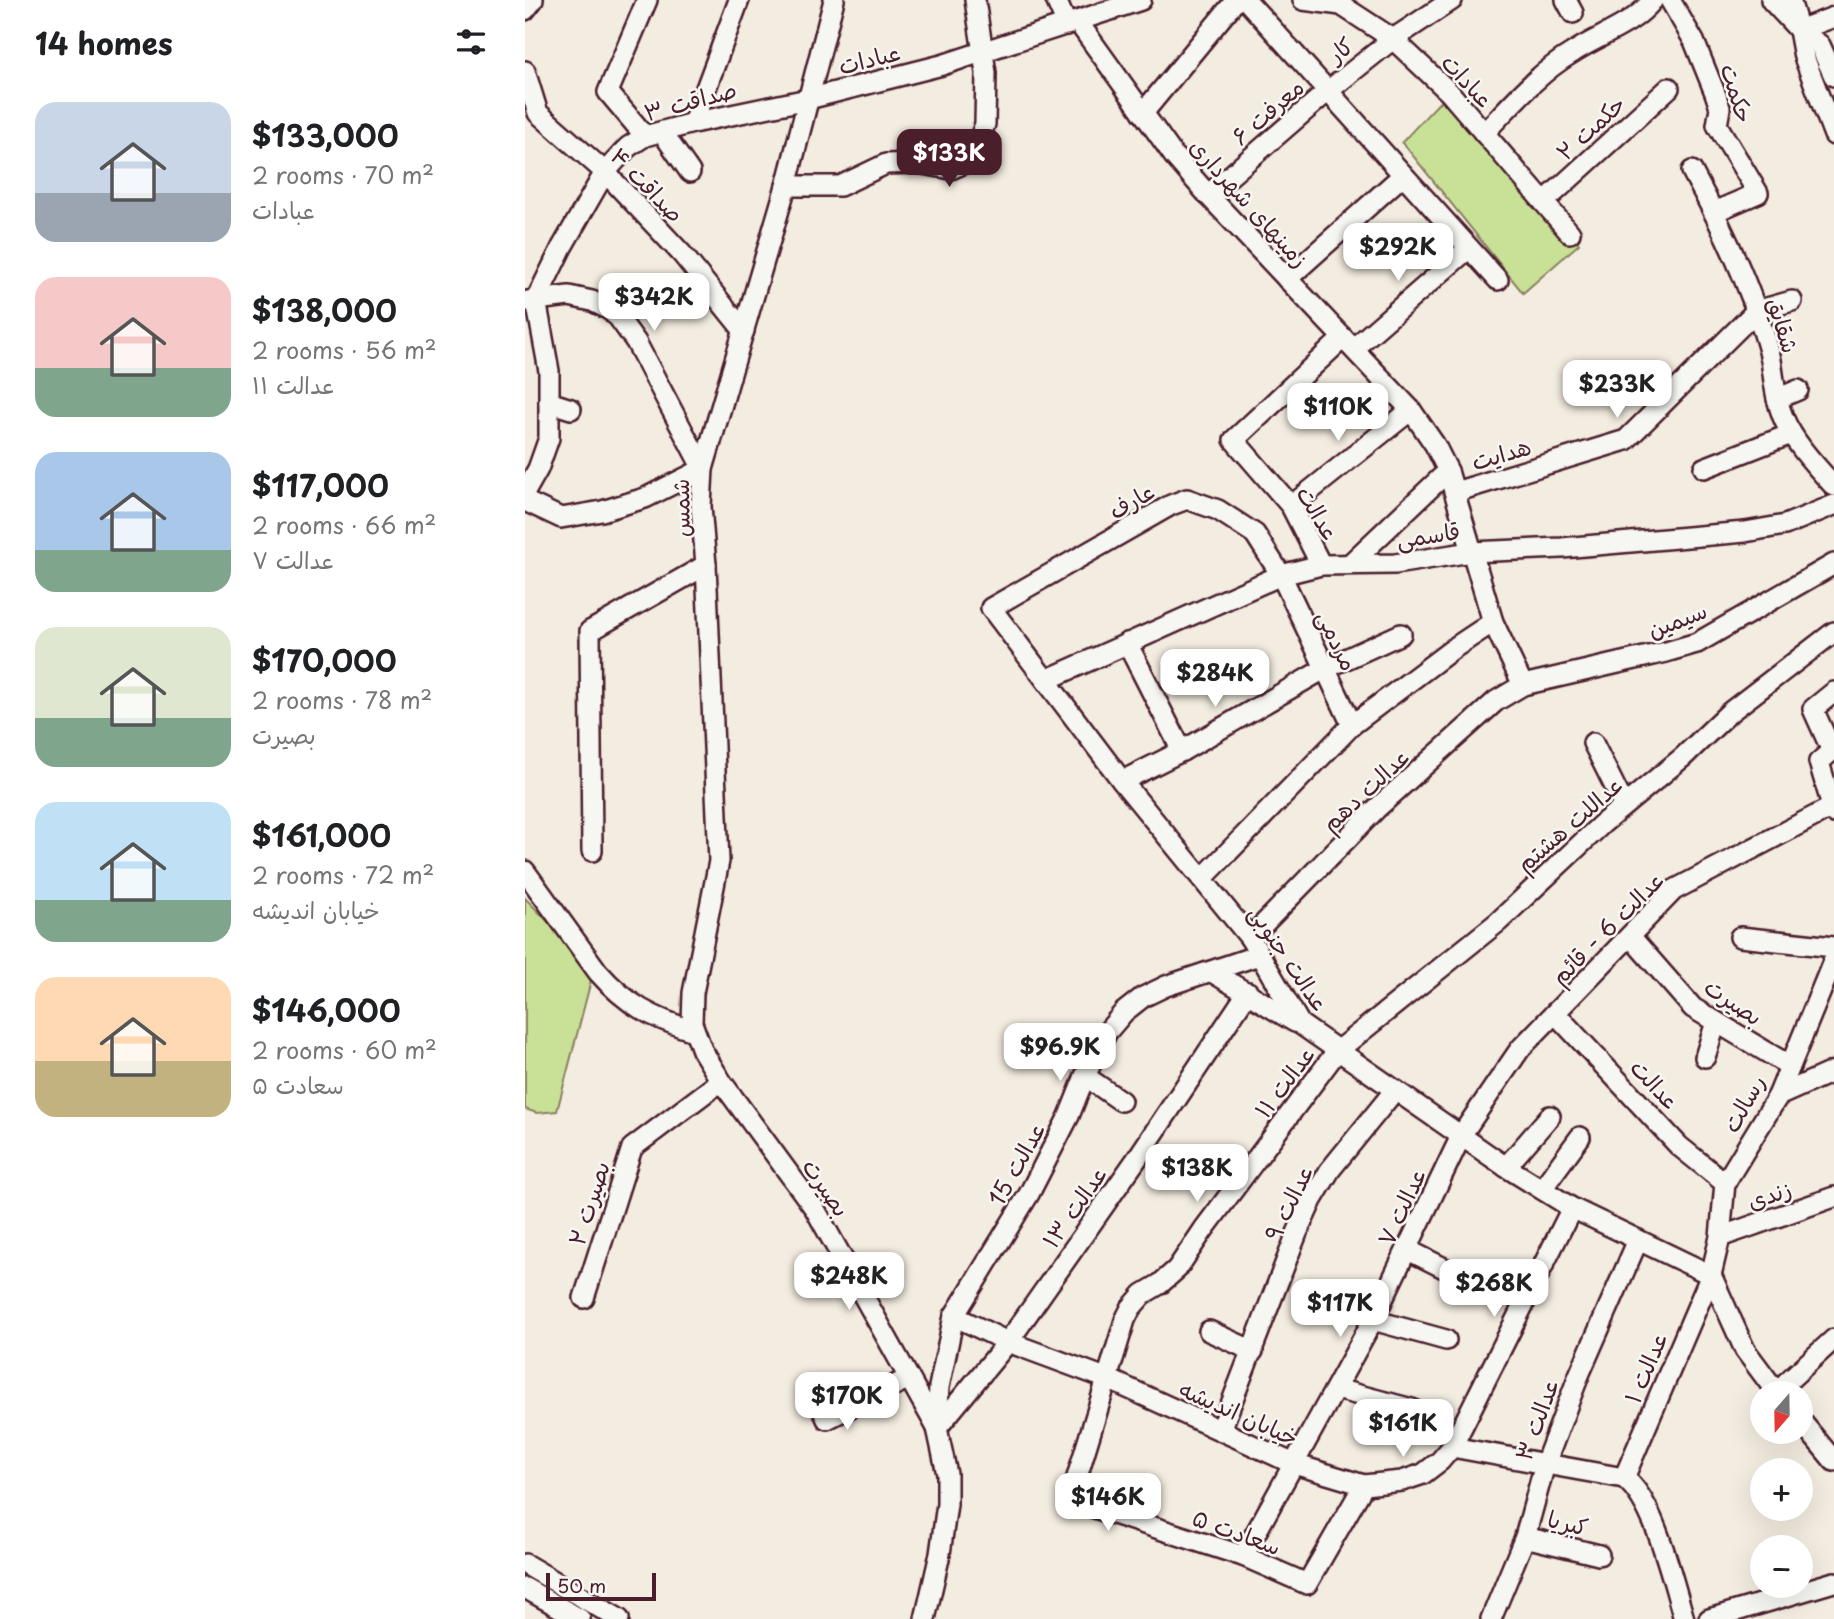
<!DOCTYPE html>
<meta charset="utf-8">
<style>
:root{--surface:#fff;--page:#f2f2f2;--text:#202124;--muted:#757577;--accent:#4a1f2b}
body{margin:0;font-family:"Playpen Sans","Playpen Sans Arabic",sans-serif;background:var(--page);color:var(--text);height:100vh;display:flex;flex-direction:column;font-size:26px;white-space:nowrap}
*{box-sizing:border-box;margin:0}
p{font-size:23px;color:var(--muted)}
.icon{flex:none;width:38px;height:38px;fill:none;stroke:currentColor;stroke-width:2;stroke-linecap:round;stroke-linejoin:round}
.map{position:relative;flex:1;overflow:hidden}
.drawer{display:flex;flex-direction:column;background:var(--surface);width:525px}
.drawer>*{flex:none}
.needle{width:46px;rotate:200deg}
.buttons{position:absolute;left:1225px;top:1381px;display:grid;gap:14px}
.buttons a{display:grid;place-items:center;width:63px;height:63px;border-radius:50%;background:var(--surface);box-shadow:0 7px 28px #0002;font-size:35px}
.scale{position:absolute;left:21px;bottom:18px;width:110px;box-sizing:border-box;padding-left:7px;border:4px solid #4a1f2b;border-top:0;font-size:19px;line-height:24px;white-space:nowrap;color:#4a1f2b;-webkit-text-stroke:5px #f6f6f2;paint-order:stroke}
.price{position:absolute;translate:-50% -60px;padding:0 16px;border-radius:14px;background:#fff;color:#222;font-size:23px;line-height:46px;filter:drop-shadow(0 2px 4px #0008)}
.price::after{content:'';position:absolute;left:50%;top:42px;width:21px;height:16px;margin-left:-10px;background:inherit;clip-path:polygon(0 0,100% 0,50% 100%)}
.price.current{background:var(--accent);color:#fff}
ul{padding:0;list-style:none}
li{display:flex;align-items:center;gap:21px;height:175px;padding:0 35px}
li span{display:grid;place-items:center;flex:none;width:196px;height:140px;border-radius:21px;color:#555}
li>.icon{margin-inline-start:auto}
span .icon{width:84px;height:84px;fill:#fffc;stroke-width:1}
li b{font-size:30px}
h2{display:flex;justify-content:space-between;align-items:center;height:84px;padding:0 35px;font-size:30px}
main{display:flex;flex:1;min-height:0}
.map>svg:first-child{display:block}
</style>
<main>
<section class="drawer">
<h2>14 homes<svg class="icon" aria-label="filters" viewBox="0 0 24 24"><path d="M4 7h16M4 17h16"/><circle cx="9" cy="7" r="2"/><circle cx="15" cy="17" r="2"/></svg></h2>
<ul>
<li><span style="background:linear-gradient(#c9d6e8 65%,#9aa5b1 0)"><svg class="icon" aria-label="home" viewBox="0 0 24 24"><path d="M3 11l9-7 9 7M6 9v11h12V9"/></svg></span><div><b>$133,000</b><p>2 rooms · 70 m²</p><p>عبادات</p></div></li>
<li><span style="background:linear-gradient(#f6c9c9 65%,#7fa58c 0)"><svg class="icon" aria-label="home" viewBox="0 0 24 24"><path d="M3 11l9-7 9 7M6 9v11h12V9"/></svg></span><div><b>$138,000</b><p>2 rooms · 56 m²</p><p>عدالت ۱۱</p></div></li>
<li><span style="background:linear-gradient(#a9c7e8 70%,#7fa58c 0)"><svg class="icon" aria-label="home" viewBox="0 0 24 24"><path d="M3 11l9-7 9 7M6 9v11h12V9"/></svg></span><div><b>$117,000</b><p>2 rooms · 66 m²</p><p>عدالت ۷</p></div></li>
<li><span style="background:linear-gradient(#dfe7d0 65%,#7fa58c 0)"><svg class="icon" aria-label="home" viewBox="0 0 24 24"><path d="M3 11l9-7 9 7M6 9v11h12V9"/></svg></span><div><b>$170,000</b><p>2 rooms · 78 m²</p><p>بصیرت</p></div></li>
<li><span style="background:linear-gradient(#bfe0f5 70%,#7fa58c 0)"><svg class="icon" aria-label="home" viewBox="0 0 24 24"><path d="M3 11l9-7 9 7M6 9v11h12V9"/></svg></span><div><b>$161,000</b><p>2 rooms · 72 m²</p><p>خیابان اندیشه</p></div></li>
<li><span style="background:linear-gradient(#ffd9b3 60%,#c2b280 0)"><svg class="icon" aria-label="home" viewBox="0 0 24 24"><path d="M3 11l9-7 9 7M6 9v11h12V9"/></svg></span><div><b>$146,000</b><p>2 rooms · 60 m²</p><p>سعادت ۵</p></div></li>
</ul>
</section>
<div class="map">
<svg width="1309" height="1619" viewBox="0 0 1309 1619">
<rect width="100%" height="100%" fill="#f3ece0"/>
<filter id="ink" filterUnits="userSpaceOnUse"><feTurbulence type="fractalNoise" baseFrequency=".0143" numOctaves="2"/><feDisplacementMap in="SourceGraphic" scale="14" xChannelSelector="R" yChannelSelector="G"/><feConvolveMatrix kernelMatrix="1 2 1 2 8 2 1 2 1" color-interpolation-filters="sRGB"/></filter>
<g filter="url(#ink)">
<g fill="#c9e197" stroke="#8a8061" stroke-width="2">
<polygon points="924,92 1054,244 998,293 877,142"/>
<polygon points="0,898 69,969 32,1111 12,1113 0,1109"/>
</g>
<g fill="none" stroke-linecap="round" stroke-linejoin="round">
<g stroke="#4a1f2b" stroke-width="24">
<g id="minor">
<polyline points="309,0 261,186 178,469 176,506 181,565 194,861 168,993 167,1023 177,1050 196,1081 290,1209 412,1428 422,1474 422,1504 415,1554 400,1619"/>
<polyline points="531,0 542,25"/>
<polyline points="721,0 973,280"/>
<polyline points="778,0 816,5 868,39 924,92 1045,233"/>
<polyline points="1041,0 1048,13"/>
<polyline points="1145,0 1169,41 1190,93 1195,108 1192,125 1233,193 1189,212"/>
<polyline points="1246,0 1274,30 1295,45 1309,76"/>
<polyline points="1265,0 1274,30 1279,57 1309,135"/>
<polyline points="0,10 8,0"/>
<polyline points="553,22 649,156 683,195 886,410 910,445 923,471 968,622 998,685"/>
<polyline points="1274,30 1309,17"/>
<polyline points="0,71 13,113 80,172 157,254 219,331"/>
<polyline points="618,113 711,0"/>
<polyline points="168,123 214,0"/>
<polyline points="137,132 165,172"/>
<path d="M959 133C986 105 1013 73 1047 53 1074 35 1107 26 1128 0"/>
<polyline points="120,136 83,92 122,0"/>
<path d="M1167 171C1192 217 1215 264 1232 313 1237 328 1243 344 1246 360 1249 379 1250 398 1258 417 1269 443 1290 465 1309 486"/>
<polyline points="261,186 315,186 361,164 391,163 426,169 440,163 451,149 460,124 461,73 450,0"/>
<polyline points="683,195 803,91 868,39 927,0"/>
<polyline points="1019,202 1144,88"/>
<polyline points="762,279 878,175"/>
<polyline points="829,348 944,248"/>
<polyline points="1252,399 1273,390"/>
<polyline points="24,402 46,409"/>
<polyline points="1179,468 1266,434"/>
<polyline points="0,492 13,469 24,438 24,371 11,300 37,247 80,172 103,147 120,136 168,123 283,99 417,65 616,0"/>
<polyline points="930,492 1101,440 1231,311 1267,301"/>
<polyline points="0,501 36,518 77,511 120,498 178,469 111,342 93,317 83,309 67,301 44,296 3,301"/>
<polyline points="766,506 886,410"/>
<polyline points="825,564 923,471"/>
<polyline points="796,565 766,506 709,440 818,338"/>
<polyline points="602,643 657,751"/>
<polyline points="521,680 756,575 796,565 870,564 946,552 1037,548 1220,532 1260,525 1309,505"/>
<polyline points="827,725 756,575 730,534 693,510 662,499 646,505 466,608 597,781 725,938 775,1024 981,1167 1047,1208 1186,1275"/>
<polyline points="1068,743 1099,805"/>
<polyline points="1309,749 1294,762 1309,813"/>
<polyline points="1307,751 1288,709 1309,692"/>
<polyline points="597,781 657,751 799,669 876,634"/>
<polyline points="67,851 65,631 181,565"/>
<path d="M0 871 73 972C102 1005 127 1018 169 1031"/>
<polyline points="678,878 827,725 929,648 968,622"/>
<polyline points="1105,936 1168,1008 1265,1066"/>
<polyline points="1215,937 1309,947"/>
<polyline points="725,938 851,809 971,701 998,685 1141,652 1172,643 1309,564"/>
<polyline points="687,972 770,1022"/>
<polyline points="1030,1013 1154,1146 1200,1183"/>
<polyline points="1180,1057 1191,1022"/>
<polyline points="560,1076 596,1101"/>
<polyline points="1253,1096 1309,1071"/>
<polyline points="981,1167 1025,1116"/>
<polyline points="1017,1189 1055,1137"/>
<polyline points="1195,1237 1309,1197"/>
<polyline points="883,1250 943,1280"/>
<polyline points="1186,1275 1220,1350 1252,1393"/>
<polyline points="59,1298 107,1148 196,1081"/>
<polyline points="429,1316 483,1342 583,1379 769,1464 839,1485 877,1481 898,1474 915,1461 927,1447 1047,1208"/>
<polyline points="848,1320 921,1340"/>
<polyline points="684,1331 728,1351"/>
<polyline points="289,1388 302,1419 384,1378"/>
<polyline points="811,1389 887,1409"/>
<polyline points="1251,1392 1309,1339"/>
<polyline points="1276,1421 1309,1461"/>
<polyline points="412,1428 414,1387 429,1316 504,1194 544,1116 560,1076 582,1032 599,1012 618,997 641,986 734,955"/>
<polyline points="412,1428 483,1342 611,1160 723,992"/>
<polyline points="696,1430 772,1233 787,1200 805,1170 870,1090"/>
<path d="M927 1447 1099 1478C1130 1501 1148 1582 1159 1619"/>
<polyline points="1099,1478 1186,1275 1195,1237 1200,1183 1253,1096 1309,959"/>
<polyline points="839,1485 782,1584 718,1556 545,1500 600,1320 606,1308 618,1294 635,1284 652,1269 679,1229 812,1051 973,922 1077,824 1158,757 1205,712 1309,632"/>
<polyline points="1000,1537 1074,1555"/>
<polyline points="718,1556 848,1320 937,1134 995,1049 1149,890 1309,806"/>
<polyline points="0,1564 94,1619"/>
<polyline points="0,1588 55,1619"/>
<polyline points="966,1619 1000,1537 1020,1464 1054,1375 1113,1240"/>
<polyline points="1184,1619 1309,1582"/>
</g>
</g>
<use href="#minor" stroke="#f6f6f2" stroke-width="19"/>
</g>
</g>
<g text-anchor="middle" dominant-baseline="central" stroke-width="5" stroke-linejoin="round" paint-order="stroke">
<g font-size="23" fill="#4a1f2b" stroke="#f6f6f2">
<text transform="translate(815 49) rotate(-38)">کار</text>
<text transform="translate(344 58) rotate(-14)">عبادات</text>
<text transform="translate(943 80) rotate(47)">عبادات</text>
<text transform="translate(1213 93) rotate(73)">حکمت</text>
<text transform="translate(165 100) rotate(-15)">صداقت ۳</text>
<text transform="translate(742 111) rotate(-41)">معرفت ۶</text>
<text transform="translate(1065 127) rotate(-42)">حکمت ۲</text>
<text transform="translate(123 184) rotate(46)">صداقت ۴</text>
<text transform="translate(725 202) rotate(48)">زمینهای شهرداری</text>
<text transform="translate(1259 325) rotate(73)">شقایق</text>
<text transform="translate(976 453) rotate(-16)">هدایت</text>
<text transform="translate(606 500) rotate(-30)">عارف</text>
<text transform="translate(155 508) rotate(-91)">شمس</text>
<text transform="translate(794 513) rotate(59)">عدالت</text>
<text transform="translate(903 534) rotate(-8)">قاسمی</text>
<text transform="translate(1152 619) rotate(-21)">سیمین</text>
<text transform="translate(813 640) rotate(65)">مردمی</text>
<text transform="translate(840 789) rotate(-43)">عدالت دهم</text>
<text transform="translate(1044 823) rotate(-41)">عداللت هشتم</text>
<text transform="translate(1082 927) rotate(-45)">عدالت 6 - قائم</text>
<text transform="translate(765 958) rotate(56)">عدالت جنوبی</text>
<text transform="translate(1209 1001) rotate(34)">بصیرت</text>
<text transform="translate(759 1081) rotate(-53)">عدالت ۱۱</text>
<text transform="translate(1131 1084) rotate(47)">عدالت</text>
<text transform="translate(1218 1103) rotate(-61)">رسالت</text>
<text transform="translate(491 1163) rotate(-61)">عدالت 15</text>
<text transform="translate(302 1187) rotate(56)">بصیرت</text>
<text transform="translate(1244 1194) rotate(-19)">زندی</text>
<text transform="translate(763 1202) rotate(-64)">عدالت ۹</text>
<text transform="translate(63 1203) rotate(-72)">بصیرت ۲</text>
<text transform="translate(549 1206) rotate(-55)">عدالت ۱۳</text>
<text transform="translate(876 1206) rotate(-65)">عدالت ۷</text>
<text transform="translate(1120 1367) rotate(-67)">عدالت ۱</text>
<text transform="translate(714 1412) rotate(24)">خیابان اندیشه</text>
<text transform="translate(1011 1419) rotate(-70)">عدالت ۳</text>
<text transform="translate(1043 1522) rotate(14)">کبریا</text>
<text transform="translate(712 1531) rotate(20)">سعادت ۵</text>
</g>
</g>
</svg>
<div class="buttons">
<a><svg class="needle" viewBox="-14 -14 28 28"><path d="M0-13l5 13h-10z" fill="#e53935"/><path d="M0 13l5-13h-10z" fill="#757577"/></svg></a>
<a>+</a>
<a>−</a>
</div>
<div class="scale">50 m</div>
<b class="price current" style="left:424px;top:189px">$133K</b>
<b class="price" style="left:873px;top:283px">$292K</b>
<b class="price" style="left:129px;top:333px">$342K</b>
<b class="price" style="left:1092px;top:420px">$233K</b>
<b class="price" style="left:813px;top:443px">$110K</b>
<b class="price" style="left:690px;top:709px">$284K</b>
<b class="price" style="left:535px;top:1083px">$96.9K</b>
<b class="price" style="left:672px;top:1204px">$138K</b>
<b class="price" style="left:324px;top:1312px">$248K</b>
<b class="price" style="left:969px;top:1319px">$268K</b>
<b class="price" style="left:815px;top:1339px">$117K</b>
<b class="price" style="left:322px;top:1432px">$170K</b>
<b class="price" style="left:878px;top:1459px">$161K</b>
<b class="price" style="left:583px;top:1533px">$146K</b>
</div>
</main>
